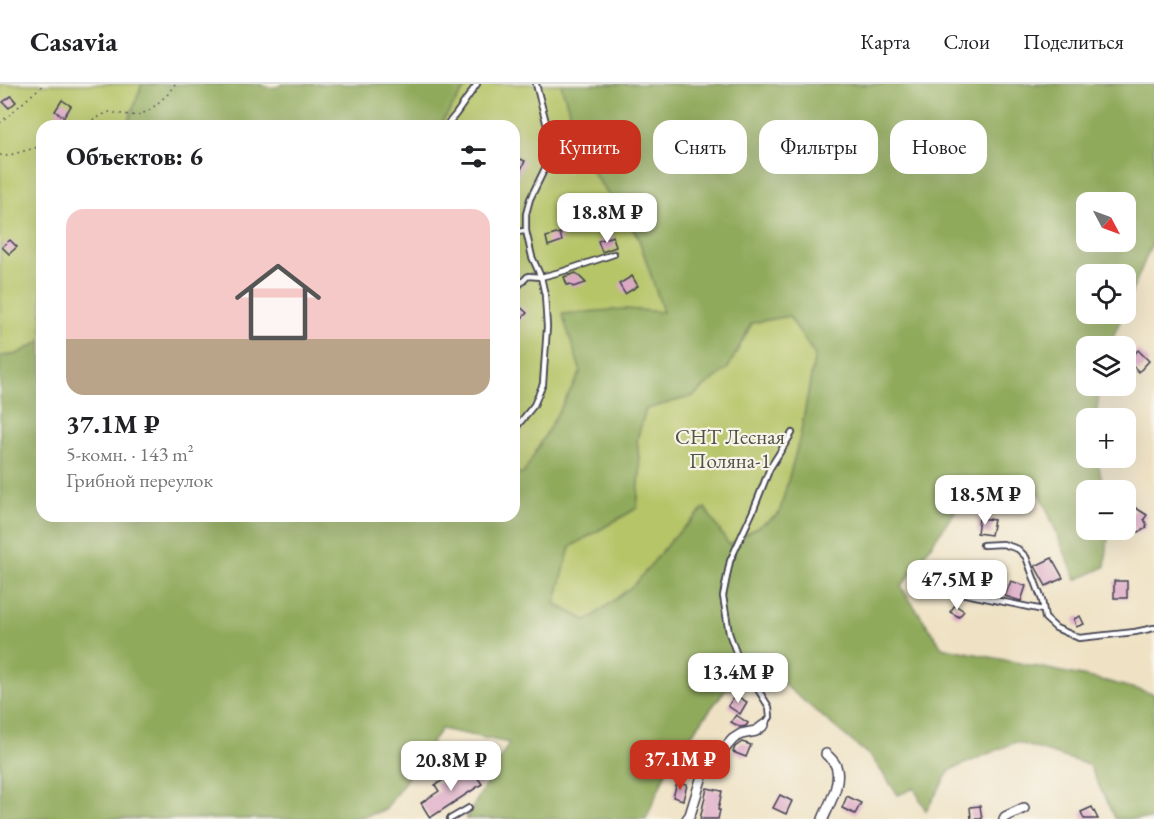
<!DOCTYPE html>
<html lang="ru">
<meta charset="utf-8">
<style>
:root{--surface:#fff;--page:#f2f2f2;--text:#202124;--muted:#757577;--line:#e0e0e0;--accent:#c8321e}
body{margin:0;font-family:"EB Garamond",serif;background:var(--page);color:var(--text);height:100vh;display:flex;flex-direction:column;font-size:22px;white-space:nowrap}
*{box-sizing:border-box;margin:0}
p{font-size:20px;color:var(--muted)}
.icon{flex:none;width:33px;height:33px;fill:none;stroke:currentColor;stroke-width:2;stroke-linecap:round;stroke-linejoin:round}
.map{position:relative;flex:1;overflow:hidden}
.panel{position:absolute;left:36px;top:36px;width:484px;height:402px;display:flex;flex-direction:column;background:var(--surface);border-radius:18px;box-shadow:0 6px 24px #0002}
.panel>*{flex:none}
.top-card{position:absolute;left:538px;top:36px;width:525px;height:54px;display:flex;gap:12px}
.needle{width:39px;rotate:131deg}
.tools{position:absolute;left:1076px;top:108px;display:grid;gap:12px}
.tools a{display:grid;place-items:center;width:60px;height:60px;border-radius:12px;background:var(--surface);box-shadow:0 6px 24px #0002;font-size:30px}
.price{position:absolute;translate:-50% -51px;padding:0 14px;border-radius:12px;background:#fff;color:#222;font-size:20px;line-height:39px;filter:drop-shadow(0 2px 3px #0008)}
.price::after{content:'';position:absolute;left:50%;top:36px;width:18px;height:14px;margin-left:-9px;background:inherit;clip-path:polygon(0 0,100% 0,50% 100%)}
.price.selected{background:var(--accent);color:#fff}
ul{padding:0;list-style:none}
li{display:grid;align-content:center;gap:12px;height:318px;padding:0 30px}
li+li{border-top:2px solid var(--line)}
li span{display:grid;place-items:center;height:186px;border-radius:18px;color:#555}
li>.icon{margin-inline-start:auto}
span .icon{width:108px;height:108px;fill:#fffc;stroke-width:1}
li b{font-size:26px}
h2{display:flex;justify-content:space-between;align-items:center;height:72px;padding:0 30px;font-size:26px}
.chip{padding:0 21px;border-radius:18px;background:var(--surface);box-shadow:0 6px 24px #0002;font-size:21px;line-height:54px}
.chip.selected{background:var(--accent);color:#fff}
header{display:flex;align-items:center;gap:36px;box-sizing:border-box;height:84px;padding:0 30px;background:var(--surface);border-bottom:2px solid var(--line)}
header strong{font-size:28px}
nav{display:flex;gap:33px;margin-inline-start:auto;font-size:21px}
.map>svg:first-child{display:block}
.green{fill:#b6c568;stroke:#6c7452;stroke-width:1.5}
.forest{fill:#90aa5c;stroke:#59664c;stroke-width:1.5;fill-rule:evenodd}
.building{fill:#dda7c6}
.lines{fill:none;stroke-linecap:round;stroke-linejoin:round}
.lane-casing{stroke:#413f50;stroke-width:8}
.street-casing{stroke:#413f50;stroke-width:12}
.path{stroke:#413f50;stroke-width:1.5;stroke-dasharray:1.5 4.5;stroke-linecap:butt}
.lane{stroke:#fff;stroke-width:4.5}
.street{stroke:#fff;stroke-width:9}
.labels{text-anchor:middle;stroke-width:4.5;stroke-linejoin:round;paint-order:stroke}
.park-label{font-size:21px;fill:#4e5348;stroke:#f7f3e8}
</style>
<header>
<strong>Casavia</strong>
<nav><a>Карта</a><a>Слои</a><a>Поделиться</a></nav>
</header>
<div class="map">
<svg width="1154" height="735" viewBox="0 0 1154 735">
<rect width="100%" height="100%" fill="#f7f3e8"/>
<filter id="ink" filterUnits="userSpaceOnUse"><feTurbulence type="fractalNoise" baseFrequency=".0167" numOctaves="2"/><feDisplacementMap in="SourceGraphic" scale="12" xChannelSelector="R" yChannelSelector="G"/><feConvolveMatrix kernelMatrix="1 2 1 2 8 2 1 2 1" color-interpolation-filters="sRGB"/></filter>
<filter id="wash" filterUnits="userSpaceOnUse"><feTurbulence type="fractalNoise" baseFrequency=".008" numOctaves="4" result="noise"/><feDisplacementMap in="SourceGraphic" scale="24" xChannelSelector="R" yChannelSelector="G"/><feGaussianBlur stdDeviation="1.35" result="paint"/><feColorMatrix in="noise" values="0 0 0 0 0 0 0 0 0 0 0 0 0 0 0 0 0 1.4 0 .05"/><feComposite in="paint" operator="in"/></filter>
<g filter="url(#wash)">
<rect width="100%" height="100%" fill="#efe2c4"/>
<g class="green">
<polygon points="0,0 142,0 127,42 42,42 42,257 15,271 0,272"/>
<polygon points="468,0 561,0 584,76 638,153 664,228 624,225 581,288 523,390 514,388 514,42 439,42"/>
<polygon points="789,232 815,271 800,353 779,430 729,462 705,425 673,454 635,501 587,537 555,520 570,463 637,424 640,386 637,355 646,325 693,312 728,284 752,239"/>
</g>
<g class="forest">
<path d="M 142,0 L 259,0 C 266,4 276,5 282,0 L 468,0 L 439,42 L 127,42 Z"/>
<path d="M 561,0 L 1154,0 L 1154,158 L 1153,157 L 1125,224 L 1125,190 L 1086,190 L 1086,230 L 1123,230 L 1109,262 L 1086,262 L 1086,302 L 1100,302 L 1096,334 L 1086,334 L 1086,374 L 1097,374 L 1104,406 L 1086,406 L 1086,446 L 1109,446 L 1105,483 L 1076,496 L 1040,409 L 964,415 L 901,503 L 942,563 L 1106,597 L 1154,610 L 1154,735 L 1115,735 L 1089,681 L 1016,658 L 950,686 L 926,727 L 914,704 L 898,711 L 872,674 L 781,598 L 725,606 L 669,681 L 646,735 L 466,735 L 509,659 L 441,645 L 385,726 L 355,735 L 0,735 L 0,272 L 15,271 L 42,257 L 42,432 L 514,432 L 515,388 L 523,390 L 581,288 L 562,230 L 624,225 L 663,228 L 638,152 L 584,76 ZM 1086,118 L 1125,118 L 1125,158 L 1086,158 ZM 789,232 L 815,271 L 800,353 L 779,430 L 729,461 L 705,424 L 673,454 L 635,500 L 587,537 L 555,520 L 570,463 L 637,424 L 640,386 L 637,355 L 646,325 L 693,312 L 728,284 L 752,239 Z"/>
</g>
<g id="blocks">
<g class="building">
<polygon points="11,12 16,18 9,24 3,18"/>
<polygon points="62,16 71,22 64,33 55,27"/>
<polygon points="514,72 525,77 514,100"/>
<polygon points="560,149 562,157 548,162 546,153"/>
<polygon points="613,152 616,163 602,168 598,157"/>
<polygon points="10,156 17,163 9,170 2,163"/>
<polygon points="576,189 586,199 573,203 570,200 567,201 564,193"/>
<polygon points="632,192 638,202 625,210 619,200"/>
<polygon points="514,217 527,229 514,242"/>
<polygon points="1138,266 1149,277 1139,288 1128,277"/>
<polygon points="1136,424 1147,431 1144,435 1147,441 1146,442 1147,444 1136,449 1128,431 1133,429"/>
<polygon points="979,434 994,436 991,451 977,449"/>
<polygon points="1052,474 1063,494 1046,502 1035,482"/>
<polygon points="1011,497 1026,502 1021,517 1005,512"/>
<rect x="1114" y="497" width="13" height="17"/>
<polygon points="955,521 964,527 959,533 950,528"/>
<polygon points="1080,532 1084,540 1076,543 1074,535"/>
<polygon points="735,611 747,618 740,630 728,622"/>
<polygon points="736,631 748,639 746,642 740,643 731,638"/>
<polygon points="742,658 751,661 746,673 733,668 735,663"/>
<polygon points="471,684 482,700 430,734 421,719 439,707 435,701 453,690 456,694"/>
<polygon points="677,699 687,701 683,716 673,713"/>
<polygon points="707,704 722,707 718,726 720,726 718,735 700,735"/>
<polygon points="780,711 792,717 786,730 773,724"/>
<polygon points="847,712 861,719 855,730 842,724"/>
<polygon points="980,722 982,735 971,735 970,723"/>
<polygon points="1092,723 1098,735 1084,735 1081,728"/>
</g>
</g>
</g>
<g filter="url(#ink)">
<use href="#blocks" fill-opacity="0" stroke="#413f50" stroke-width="1.5"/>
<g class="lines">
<defs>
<g id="lane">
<polyline points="446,42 456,30 477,0"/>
<polyline points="514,148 526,147"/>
<polyline points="514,206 528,192 541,193 532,173 526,147 526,130 530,115 550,74 552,61 536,0"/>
<polyline points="514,346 534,321 543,300 547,243 545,211 541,193 564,187 614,170"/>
<polyline points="983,461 1003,460 1018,465 1026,473 1042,516 1045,534 1056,544 1079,554 1135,548 1154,544"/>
<polyline points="956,508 1043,526"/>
<polyline points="764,641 770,633 769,623 738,574 729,549 723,512 730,477 753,427 770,384 792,349"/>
<polyline points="450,735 469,724"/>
</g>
<g id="street">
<polyline points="687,735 690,731 702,692 720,670 733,655 741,650 756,647 764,641"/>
<path d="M 823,735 C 829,720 842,699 836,682 C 834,677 830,674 826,670"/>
<polyline points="1004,735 1005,733 1024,724"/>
</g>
</defs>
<use href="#lane" class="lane-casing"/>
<use href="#street" class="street-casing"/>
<g class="path">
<polyline points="0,39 44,0"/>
<polyline points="82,42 108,28 137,32 150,26 168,10 175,0"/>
<polyline points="0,71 6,72 42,62"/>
</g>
<use href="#lane" class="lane"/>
<use href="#street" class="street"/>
</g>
</g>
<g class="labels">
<g class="park-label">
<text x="730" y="360">СНТ Лесная<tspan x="730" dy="24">Поляна-1</tspan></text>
</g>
</g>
</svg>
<div class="tools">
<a><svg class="needle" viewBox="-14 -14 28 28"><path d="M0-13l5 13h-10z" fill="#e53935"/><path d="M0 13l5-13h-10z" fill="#757577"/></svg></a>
<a><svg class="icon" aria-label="locate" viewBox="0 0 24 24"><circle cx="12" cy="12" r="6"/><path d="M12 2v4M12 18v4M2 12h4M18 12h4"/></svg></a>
<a><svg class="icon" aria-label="layers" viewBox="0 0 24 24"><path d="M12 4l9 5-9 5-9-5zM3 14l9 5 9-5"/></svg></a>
<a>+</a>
<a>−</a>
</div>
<b class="price" style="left:607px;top:160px">18.8M ₽</b>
<b class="price" style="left:985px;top:442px">18.5M ₽</b>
<b class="price" style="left:957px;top:527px">47.5M ₽</b>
<b class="price" style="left:738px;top:620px">13.4M ₽</b>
<b class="price selected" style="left:680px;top:707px">37.1M ₽</b>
<b class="price" style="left:451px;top:708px">20.8M ₽</b>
<div class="top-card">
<a class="chip selected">Купить</a>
<a class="chip">Снять</a>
<a class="chip">Фильтры</a>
<a class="chip">Новое</a>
</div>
<section class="panel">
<h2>Объектов: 6<svg class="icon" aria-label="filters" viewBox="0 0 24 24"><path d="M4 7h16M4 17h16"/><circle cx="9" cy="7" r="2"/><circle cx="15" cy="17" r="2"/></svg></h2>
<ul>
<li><span style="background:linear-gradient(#f6c9c9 70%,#b9a48a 0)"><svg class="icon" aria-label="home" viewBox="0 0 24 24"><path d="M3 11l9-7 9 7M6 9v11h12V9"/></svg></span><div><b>37.1M ₽</b><p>5-комн. · 143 m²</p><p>Грибной переулок</p></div></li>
</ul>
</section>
</div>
